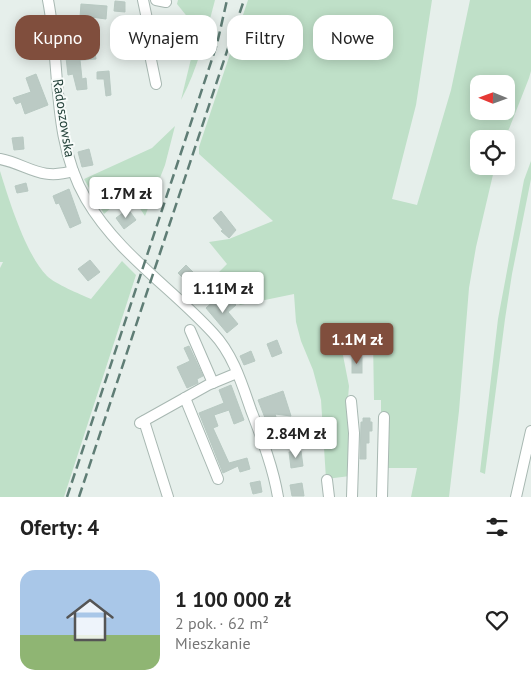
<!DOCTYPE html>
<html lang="pl">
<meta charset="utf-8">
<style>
:root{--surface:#fff;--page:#f6f6f6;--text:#222;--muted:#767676;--accent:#804e3d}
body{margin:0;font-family:"PT Sans",sans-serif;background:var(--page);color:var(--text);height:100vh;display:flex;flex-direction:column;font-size:19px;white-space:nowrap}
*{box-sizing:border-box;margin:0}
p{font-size:16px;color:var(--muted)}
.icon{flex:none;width:28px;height:28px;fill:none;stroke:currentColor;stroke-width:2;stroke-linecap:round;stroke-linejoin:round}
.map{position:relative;height:497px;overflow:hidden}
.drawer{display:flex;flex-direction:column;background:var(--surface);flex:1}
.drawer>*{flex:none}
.guide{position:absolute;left:15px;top:15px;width:501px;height:45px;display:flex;gap:10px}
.needle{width:32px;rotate:271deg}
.controls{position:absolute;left:470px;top:75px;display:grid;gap:10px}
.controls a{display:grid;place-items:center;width:45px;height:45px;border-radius:10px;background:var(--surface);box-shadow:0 2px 12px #0003;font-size:25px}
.price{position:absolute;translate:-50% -42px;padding:0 11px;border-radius:5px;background:#fff;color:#222;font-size:16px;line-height:32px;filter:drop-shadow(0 1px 2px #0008)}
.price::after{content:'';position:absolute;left:50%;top:30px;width:15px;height:11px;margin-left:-8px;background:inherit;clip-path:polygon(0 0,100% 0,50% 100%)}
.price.current{background:var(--accent);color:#fff}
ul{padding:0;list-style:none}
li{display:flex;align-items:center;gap:15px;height:125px;padding:0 20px}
li span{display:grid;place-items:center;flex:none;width:140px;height:100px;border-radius:15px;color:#555}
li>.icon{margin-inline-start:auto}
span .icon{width:60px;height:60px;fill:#fffc;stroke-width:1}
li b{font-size:21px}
h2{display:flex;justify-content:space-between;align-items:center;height:60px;padding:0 20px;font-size:21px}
.chip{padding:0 18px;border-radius:15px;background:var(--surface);box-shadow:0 2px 12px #0003;font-size:18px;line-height:45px}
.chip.current{background:var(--accent);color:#fff}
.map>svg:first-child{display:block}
.green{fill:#bfe0c8;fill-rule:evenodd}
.water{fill:#8ec9d4}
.building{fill:#bbcac4;stroke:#b8c9c2}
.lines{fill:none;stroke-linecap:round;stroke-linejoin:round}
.minor-casing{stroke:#a8b8b2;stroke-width:12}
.minor{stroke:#fff;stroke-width:10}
.rail{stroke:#5f7d75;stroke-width:2.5;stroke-dasharray:10 5;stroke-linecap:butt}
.labels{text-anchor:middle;stroke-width:4;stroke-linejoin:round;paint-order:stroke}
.street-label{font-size:14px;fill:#24423a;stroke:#f7fbf9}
</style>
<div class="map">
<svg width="531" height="497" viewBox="0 0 531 497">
<rect width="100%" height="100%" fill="#e6efeb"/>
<g class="green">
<path d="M 178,0 L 215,0 C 206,34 198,68 181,100 L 198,30 L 177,4 Z"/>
<path d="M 248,0 L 432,0 L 416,105 L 392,199 L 417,205 L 451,90 L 470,0 L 531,0 L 531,71 L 529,78 L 505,139 L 479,139 L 479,166 L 495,166 L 476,247 L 469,288 L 459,411 L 449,497 L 411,497 L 417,468 L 386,468 L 381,415 L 381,400 L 374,400 L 373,340 L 340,340 L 349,386 L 348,398 L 351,433 L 350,476 L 326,479 L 321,400 L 313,370 L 301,341 L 296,322 L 294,294 L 240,305 L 214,277 L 227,264 L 209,242 L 229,239 L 273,221 L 199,154 L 199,147 ZM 479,84 L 506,84 L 506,111 L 479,111 Z"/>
<polygon points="175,126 165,165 145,216 129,192 104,214 84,179 152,148"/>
<polygon points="531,161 531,179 512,274 505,319 485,474 480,472 498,319 524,180"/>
<path d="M 0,171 C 9,200 26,255 47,276 C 55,284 80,294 91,299 L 122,261 L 136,275 L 64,497 L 0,497 L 0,268 L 3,262 L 0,262 Z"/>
</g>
<path class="water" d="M 183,27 L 192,34 C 193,41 189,47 185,52 L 179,49 L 175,32 L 176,30 Z"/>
<g class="building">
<polygon points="115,1 125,2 125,12 114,11"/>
<polygon points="81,4 107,6 106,19 91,17 90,30 79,30"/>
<polygon points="76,39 79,46 90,46 91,52 95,52 96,59 80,60 82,79 86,78 87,89 77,90 73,74 68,75 64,40"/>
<polygon points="40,40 42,48 31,51 28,44"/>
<polygon points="109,71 111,95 106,96 104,79 97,79 97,72"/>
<polygon points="36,74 48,105 25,114 21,102 16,104 13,98 31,92 26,78"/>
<polygon points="23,137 24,149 14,150 12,138"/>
<polygon points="89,149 93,165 82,167 78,152"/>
<polygon points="26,183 28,191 17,193 15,186"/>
<polygon points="69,189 81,223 70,228 59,203 56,204 53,196"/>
<polygon points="128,209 136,220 124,229 116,218"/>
<polygon points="221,211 236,230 229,238 221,231 223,230 213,218"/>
<polygon points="90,260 100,272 88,281 78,269"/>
<polygon points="186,265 204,283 196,291 178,273"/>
<polygon points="216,299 224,305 230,299 236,305 228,312 238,324 227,333 206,308"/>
<polygon points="277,340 282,353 272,357 267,344"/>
<polygon points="189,346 203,376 197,379 198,383 187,388 177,367 190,361 184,348"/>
<polygon points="251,351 255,361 244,365 240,356"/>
<rect x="352" y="357" width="10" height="16"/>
<polygon points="231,385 244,420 234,424 229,410 214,415 218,426 213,428 229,463 247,458 250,469 240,472 238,466 223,473 199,413 224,403 219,390"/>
<polygon points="283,391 291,416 275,414 277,420 267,423 258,400"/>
<polygon points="363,418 370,418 370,422 372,422 372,431 369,431 369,443 366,443 366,459 360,459 361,422 363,422"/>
<polygon points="307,426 309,436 294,438 292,428"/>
<polygon points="301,451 303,466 291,468 289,452"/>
<polygon points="260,481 262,492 253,494 250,483"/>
<polygon points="302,483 304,496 292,496 290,485"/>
</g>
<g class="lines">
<defs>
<g id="minor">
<path d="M 48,0 C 61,66 51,139 86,199 C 118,254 171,287 213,333 C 233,354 242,384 251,410 C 262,439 273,467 278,497"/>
<polyline points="143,0 147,19 149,50 156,84"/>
<polyline points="156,0 166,2"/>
<path d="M 0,159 C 29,165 40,181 73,171"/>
<polyline points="190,330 213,383"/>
<polyline points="185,398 218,479"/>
<polyline points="351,401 354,433 352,497"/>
<polyline points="144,421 168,497"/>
<polyline points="140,423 208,385 237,373"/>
<polyline points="327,480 329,497"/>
<polyline points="382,497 384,417"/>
<polyline points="516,497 531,431"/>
</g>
</defs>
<use href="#minor" class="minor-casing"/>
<use href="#minor" class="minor"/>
<g class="rail">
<polyline points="67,497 217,44 227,0"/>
<polyline points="79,497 244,0"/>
</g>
</g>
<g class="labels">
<g class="street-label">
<text transform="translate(64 118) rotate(81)" y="5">Radoszowska</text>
</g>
</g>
</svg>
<div class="controls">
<a><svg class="needle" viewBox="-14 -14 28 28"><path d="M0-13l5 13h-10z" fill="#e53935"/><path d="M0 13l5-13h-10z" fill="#767676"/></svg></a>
<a><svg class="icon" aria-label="locate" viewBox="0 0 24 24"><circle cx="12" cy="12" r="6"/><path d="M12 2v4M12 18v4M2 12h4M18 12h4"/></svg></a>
</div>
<b class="price" style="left:126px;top:219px">1.7M zł</b>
<b class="price" style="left:223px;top:314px">1.11M zł</b>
<b class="price current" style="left:357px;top:365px">1.1M zł</b>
<b class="price" style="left:296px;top:459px">2.84M zł</b>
<div class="guide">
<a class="chip current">Kupno</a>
<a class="chip">Wynajem</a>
<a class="chip">Filtry</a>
<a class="chip">Nowe</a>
</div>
</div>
<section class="drawer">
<h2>Oferty: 4<svg class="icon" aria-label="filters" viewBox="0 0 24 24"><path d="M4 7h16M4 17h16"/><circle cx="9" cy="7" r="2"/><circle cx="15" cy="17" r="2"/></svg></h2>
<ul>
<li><span style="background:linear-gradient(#a9c7e8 65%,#8fb573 0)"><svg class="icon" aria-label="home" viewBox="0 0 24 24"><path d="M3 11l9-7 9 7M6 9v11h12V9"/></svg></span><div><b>1 100 000 zł</b><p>2 pok. · 62 m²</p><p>Mieszkanie</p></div><svg class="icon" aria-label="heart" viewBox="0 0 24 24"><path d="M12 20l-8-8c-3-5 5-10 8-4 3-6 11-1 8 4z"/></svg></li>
</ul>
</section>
